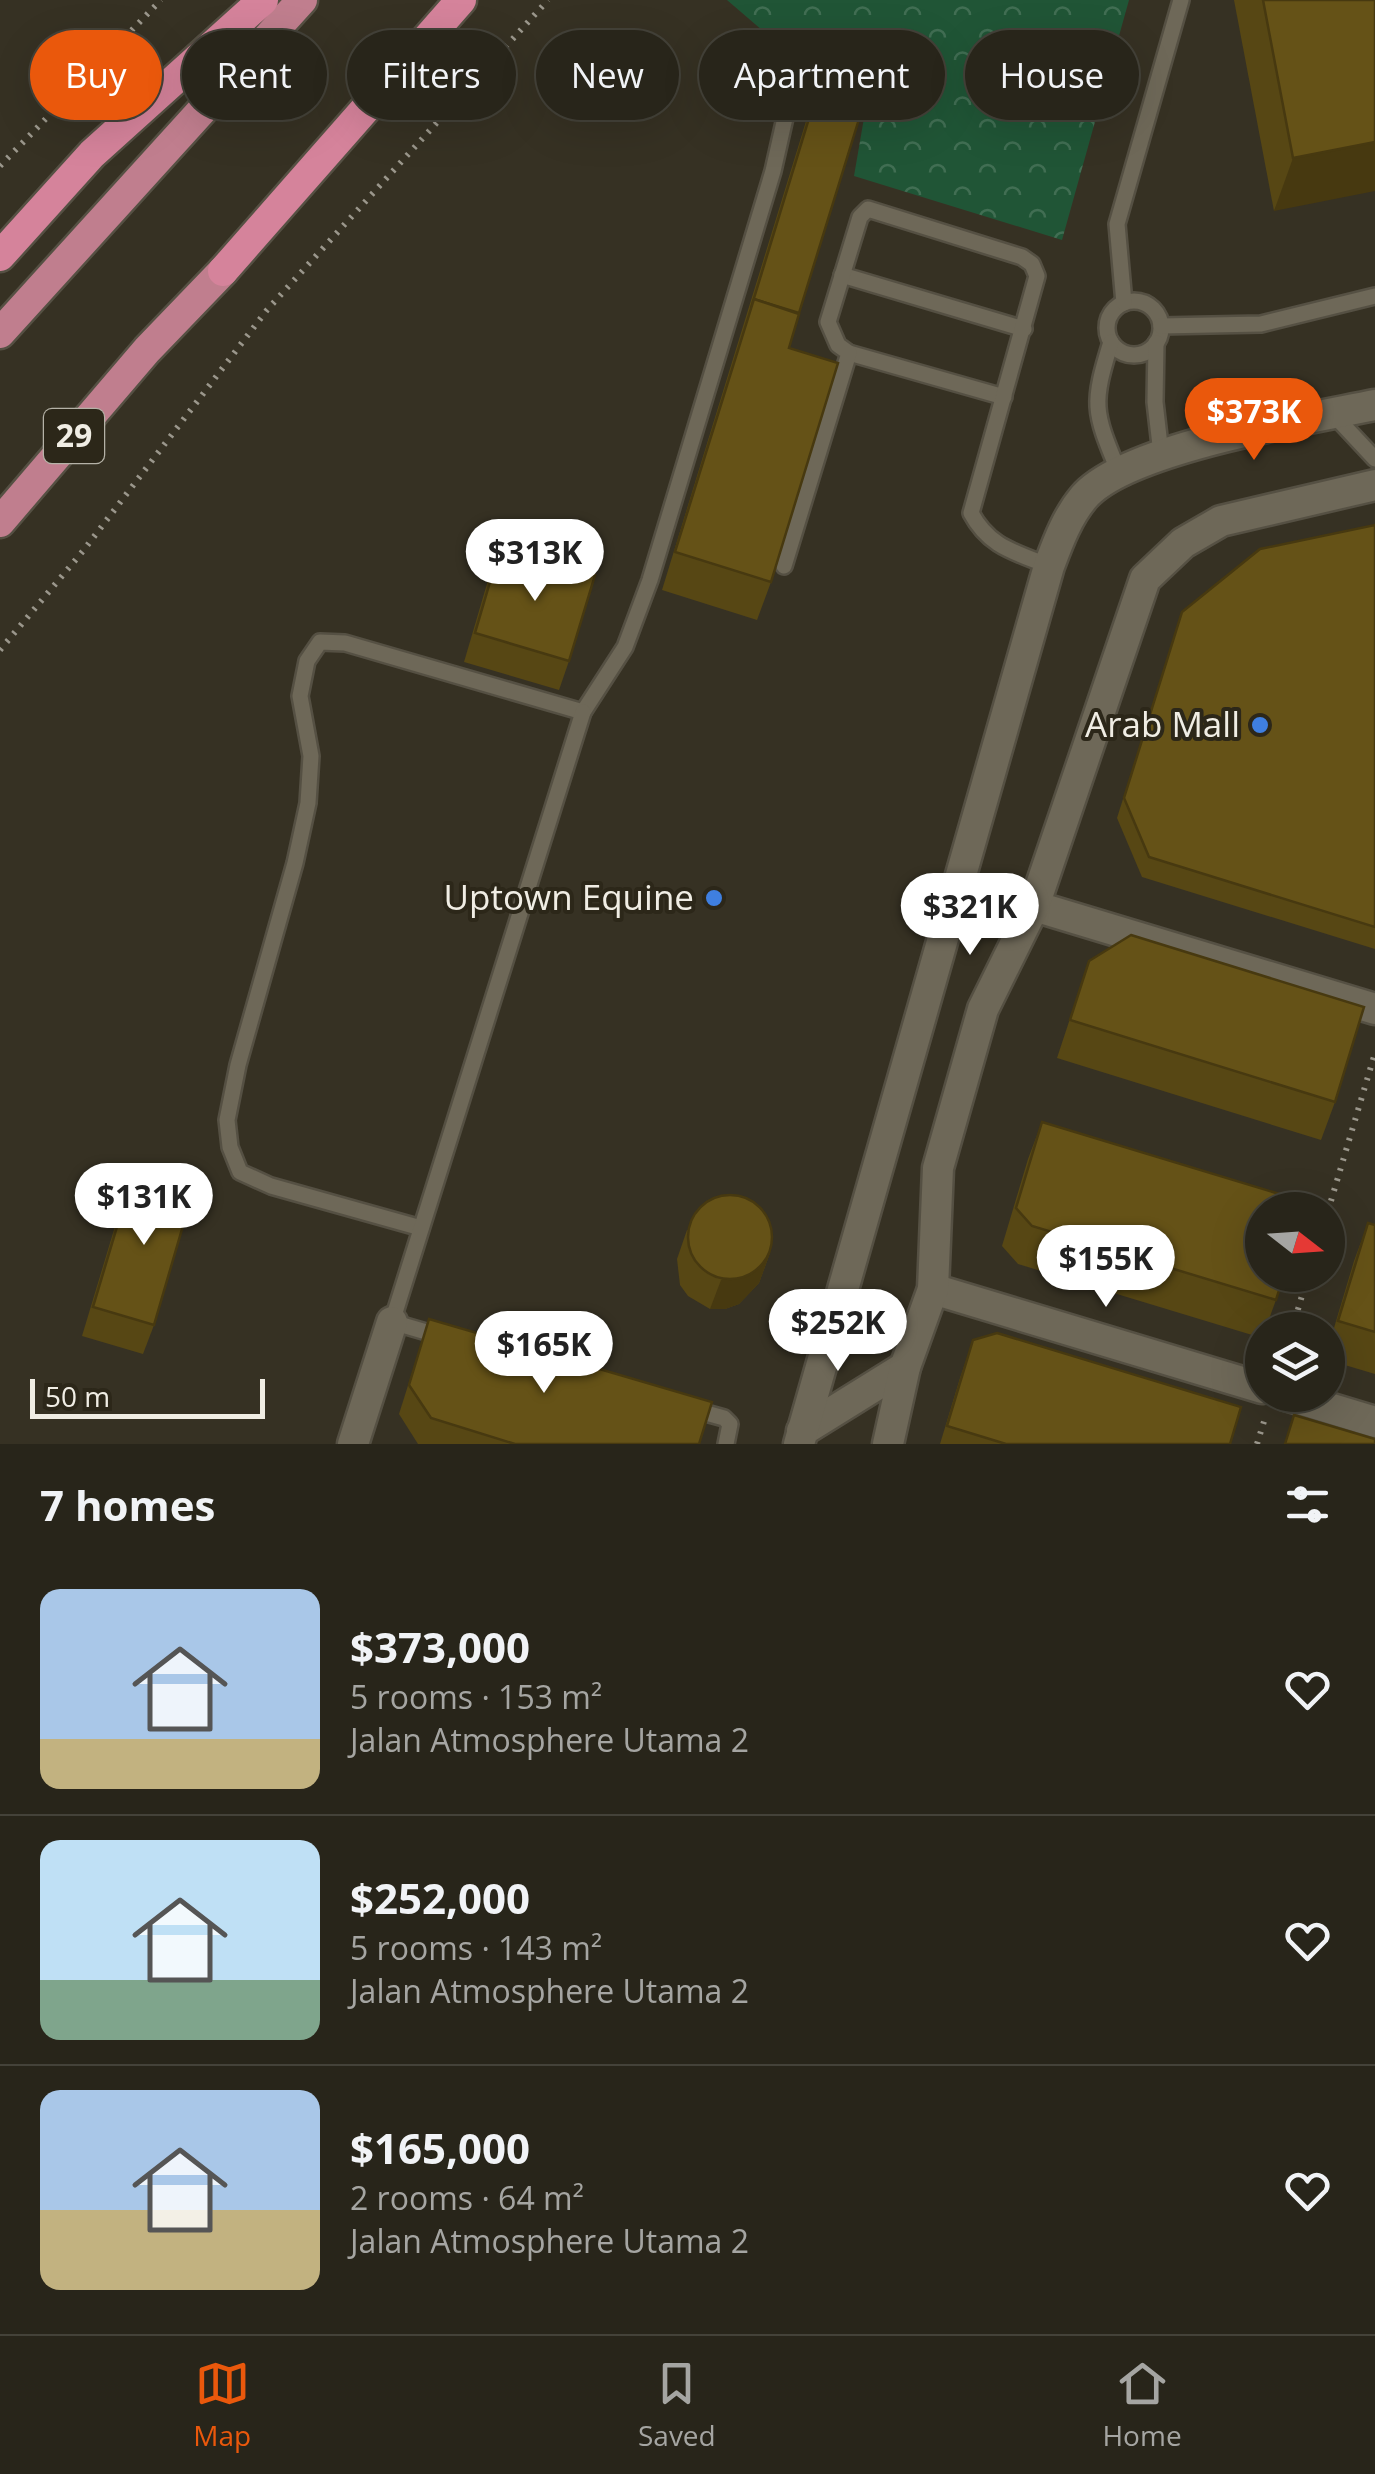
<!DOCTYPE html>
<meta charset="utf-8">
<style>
:root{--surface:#28251a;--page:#302d23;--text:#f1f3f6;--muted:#a5a5a2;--line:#444239;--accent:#ea580c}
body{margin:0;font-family:"Open Sans",sans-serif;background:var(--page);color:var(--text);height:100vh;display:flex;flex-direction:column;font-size:38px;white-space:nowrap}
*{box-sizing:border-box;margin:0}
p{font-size:32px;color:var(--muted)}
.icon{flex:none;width:55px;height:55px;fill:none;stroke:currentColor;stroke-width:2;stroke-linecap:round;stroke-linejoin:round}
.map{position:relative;height:1444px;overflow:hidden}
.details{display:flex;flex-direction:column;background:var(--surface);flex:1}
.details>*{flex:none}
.guide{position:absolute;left:30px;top:30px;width:1315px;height:90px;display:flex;gap:20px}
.needle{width:65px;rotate:107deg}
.buttons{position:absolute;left:1245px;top:1192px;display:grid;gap:20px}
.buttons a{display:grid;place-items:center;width:100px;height:100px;border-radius:50%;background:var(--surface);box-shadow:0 10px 40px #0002,0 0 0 2px var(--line);font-size:50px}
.scale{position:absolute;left:30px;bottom:25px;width:235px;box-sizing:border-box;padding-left:10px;border:5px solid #f0ede4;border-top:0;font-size:28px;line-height:35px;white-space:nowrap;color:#f0ede4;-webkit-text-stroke:8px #2c2719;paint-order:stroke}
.price{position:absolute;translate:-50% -85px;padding:0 22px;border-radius:35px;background:#fff;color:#222;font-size:32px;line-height:65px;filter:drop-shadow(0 2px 5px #0008)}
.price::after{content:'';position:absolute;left:50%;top:60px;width:30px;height:22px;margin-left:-15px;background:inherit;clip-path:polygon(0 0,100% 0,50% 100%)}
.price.on{background:var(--accent);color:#fff}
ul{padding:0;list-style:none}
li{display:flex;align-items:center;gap:30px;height:250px;padding:0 40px}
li+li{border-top:2px solid var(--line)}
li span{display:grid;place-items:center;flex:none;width:280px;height:200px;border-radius:20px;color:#555}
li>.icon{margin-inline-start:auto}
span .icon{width:120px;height:120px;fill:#fffc;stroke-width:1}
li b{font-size:42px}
h2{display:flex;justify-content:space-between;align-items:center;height:120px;padding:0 40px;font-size:42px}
.chip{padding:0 35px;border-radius:45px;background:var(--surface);box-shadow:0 10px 40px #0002,0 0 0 2px var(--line);font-size:35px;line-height:90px}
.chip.on{background:var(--accent);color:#fff}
.dock{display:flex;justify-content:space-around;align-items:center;height:140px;border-top:2px solid var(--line);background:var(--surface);font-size:28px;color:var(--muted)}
.dock a{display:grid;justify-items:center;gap:5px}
.dock .on{color:var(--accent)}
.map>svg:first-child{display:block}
.forest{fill:url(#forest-crowns)}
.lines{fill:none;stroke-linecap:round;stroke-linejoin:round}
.service-casing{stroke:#555043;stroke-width:20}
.minor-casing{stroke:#555043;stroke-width:35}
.tertiary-casing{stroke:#555043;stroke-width:35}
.trunk-casing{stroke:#555043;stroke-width:35}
.motorway-casing{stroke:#555043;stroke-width:35}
.path{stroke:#9b978c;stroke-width:6;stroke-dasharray:2.5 8;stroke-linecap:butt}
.service{stroke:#6e6858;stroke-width:15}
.minor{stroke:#6e6858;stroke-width:30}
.tertiary{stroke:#6e6858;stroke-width:30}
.trunk{stroke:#c07e8e;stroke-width:30}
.motorway{stroke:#d5839b;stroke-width:30}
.wall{fill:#574714}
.shaded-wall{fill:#473910}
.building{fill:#655217;stroke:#473910;stroke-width:2.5}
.shop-dot{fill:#3f7fe0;stroke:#2c2719;stroke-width:4}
.labels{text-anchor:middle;stroke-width:8;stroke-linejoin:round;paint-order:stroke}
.shield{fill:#2c2719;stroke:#b5b2a7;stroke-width:2.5}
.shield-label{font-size:32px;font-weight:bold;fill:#f0ede4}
.poi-label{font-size:35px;fill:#f0ede4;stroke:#2c2719;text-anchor:end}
</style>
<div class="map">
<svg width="1375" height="1444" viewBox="0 0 1375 1444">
<defs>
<pattern id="forest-crowns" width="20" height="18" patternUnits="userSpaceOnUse" patternTransform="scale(2.5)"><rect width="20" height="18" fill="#205536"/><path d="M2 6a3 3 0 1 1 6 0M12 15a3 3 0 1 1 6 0" fill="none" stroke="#416e53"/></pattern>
</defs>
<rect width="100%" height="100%" fill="#363123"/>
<polygon class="forest" points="727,0 1129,0 1062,240 854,176 864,118"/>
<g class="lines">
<defs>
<g id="service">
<polyline points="842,275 1024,329"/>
<circle cx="1134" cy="328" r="27"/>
<polyline points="1124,303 1117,224 1181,0"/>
<polyline points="1161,326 1261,324 1375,296"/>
<path d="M 1111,342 C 1092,404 1093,410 1118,470"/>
<polyline points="1156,343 1155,402 1161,454"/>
<polyline points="849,353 1004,397"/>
<polyline points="1333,414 1375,459"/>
<path d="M 784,566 L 849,353 L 838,345 L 828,322 L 860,217 L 868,209 L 1022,257 L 1032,264 L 1037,276 L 971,513 C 989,547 1015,552 1049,566"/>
<polyline points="961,885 1034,906"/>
<polyline points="421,1228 271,1186 240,1172 230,1147 227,1120 238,1065 295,863 308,803 311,756 300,696 307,661 320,642 345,643 583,712 625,647 650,580 773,171 787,109 766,78"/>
<polyline points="440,1336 392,1322 583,712"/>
<polyline points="688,1408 724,1418 730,1424 726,1444"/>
</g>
<g id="minor">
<polyline points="1034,906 1375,1009"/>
<polyline points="933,1289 1262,1388"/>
<polyline points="1286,1395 1375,1422"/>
<polyline points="802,1431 905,1367"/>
<polyline points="353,1444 392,1322"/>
<polyline points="888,1444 905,1367 933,1289 938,1168 983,1009 1034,906 1145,579 1183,543 1221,521 1375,485"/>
</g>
<path id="tertiary" d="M 799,1444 L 1049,566 C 1058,542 1067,517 1084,497 C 1126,448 1307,419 1375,405"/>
<g id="trunk">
<polyline points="0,333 302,0"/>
<polyline points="0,522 147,350 223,271"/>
</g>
<g id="motorway">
<polyline points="0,256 92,154 263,0"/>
<polyline points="223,271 461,0"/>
</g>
</defs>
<use href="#service" class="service-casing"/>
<use href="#minor" class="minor-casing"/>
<use href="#tertiary" class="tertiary-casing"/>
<use href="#trunk" class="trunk-casing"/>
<use href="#motorway" class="motorway-casing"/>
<g class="path">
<polyline points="0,166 161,0"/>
<polyline points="0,650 83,551 267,310 548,0"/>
<polyline points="1328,1211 1375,1053"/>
<polyline points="1292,1330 1308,1275"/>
<polyline points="1257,1444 1266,1415"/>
</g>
<use href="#service" class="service"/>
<use href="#minor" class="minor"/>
<use href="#tertiary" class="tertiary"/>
<use href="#trunk" class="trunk"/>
<use href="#motorway" class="motorway"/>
</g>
<g class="wall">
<polygon points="1234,0 1375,0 1274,211"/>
<polygon points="818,89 789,348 771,582 757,620 662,590 807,118"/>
<polygon points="1375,525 1375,949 1142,877 1117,818 1182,612"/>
<polygon points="500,548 569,661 559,690 464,662 489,577"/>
<polygon points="1089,961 1335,1102 1321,1140 1057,1058"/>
<polygon points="1042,1122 1276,1300 1265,1330 1262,1330 1262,1338 1018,1264 1002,1246 1028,1159"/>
<polygon points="134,1170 154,1325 143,1354 82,1336 123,1200"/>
<polygon points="1368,1223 1375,1225 1375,1374 1328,1360 1328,1348 1354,1261"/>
<polygon points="687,1230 770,1253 759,1283 739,1304 725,1309 710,1309 688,1296 680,1285 677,1259"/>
<polygon points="429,1319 699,1444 418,1444 399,1414"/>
<polygon points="973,1340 1230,1444 940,1444 960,1378"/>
</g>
<g class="shaded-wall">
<polygon points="1375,142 1375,191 1274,211 1293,158"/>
<polygon points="770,1253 759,1283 739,1304 725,1309 710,1309 721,1280"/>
</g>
<g class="building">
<polygon points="1263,0 1375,0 1375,142 1293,158"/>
<polygon points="818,89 864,103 799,313 754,299 751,308"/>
<polygon points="754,299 799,314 789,348 838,363 771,582 675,552"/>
<polygon points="1375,525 1375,927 1149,857 1124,798 1182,612 1260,549"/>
<polygon points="500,548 595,575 569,661 475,633"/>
<polygon points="1131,935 1364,1007 1335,1102 1070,1020 1089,961"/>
<polygon points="1042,1122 1306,1202 1304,1210 1262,1210 1262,1275 1284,1275 1276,1300 1032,1226 1016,1208"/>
<polygon points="134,1170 194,1188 154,1325 93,1307"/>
<circle cx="730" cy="1237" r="42"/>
<polygon points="1368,1223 1375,1225 1375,1332 1338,1321"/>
<polygon points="429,1319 712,1402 699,1444 515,1444 431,1418 409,1385"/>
<polygon points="997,1333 1241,1407 1230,1444 1006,1444 947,1426 973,1340"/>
<polygon points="1294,1415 1375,1439 1375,1444 1285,1444"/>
</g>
<g class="shop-dot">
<circle cx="1260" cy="725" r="10"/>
<circle cx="714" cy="898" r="10"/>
</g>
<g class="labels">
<rect class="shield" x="44" y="409" width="60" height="54" rx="8"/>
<g class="shield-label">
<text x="74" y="447">29</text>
</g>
<g class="poi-label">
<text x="1240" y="737">Arab Mall</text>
<text x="694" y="910">Uptown Equine</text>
</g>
</g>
</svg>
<div class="buttons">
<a><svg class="needle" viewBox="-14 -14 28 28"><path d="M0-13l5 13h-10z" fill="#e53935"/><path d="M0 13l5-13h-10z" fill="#a5a5a2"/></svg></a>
<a><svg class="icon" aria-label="layers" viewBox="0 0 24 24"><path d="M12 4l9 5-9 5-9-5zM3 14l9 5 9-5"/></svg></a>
</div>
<div class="scale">50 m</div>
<b class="price on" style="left:1254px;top:463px">$373K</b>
<b class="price" style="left:535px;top:604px">$313K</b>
<b class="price" style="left:970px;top:958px">$321K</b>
<b class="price" style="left:144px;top:1248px">$131K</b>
<b class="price" style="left:1106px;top:1310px">$155K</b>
<b class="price" style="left:838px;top:1374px">$252K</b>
<b class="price" style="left:544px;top:1396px">$165K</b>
<div class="guide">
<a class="chip on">Buy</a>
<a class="chip">Rent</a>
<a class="chip">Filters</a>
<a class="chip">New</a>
<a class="chip">Apartment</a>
<a class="chip">House</a>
</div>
</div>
<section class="details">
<h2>7 homes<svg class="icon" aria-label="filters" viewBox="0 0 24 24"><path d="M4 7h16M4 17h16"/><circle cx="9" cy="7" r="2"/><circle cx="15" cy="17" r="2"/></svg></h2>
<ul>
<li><span style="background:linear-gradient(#a9c7e8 75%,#c2b280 0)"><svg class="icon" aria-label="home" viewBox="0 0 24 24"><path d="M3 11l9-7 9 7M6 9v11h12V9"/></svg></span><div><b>$373,000</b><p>5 rooms · 153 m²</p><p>Jalan Atmosphere Utama 2</p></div><svg class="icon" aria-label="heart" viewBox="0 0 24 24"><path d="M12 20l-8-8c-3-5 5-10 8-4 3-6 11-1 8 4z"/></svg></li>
<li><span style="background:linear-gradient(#bfe0f5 70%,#7fa58c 0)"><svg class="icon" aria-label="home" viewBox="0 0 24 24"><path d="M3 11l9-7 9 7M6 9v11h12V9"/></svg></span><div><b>$252,000</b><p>5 rooms · 143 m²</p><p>Jalan Atmosphere Utama 2</p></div><svg class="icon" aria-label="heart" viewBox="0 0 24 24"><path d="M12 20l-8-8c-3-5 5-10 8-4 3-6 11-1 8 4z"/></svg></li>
<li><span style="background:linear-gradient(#a9c7e8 60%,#c2b280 0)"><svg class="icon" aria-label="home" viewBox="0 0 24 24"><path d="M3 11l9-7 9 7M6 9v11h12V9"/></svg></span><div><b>$165,000</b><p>2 rooms · 64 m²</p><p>Jalan Atmosphere Utama 2</p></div><svg class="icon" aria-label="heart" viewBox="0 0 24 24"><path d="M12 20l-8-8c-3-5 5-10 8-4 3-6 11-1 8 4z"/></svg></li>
</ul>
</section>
<nav class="dock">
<a class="on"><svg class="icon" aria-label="map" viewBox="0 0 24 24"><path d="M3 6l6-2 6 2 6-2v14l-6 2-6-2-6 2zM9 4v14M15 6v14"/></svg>Map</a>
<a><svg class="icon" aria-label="saved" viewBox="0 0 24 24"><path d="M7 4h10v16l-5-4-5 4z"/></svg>Saved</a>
<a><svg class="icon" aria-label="home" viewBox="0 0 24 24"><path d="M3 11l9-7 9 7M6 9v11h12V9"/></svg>Home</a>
</nav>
